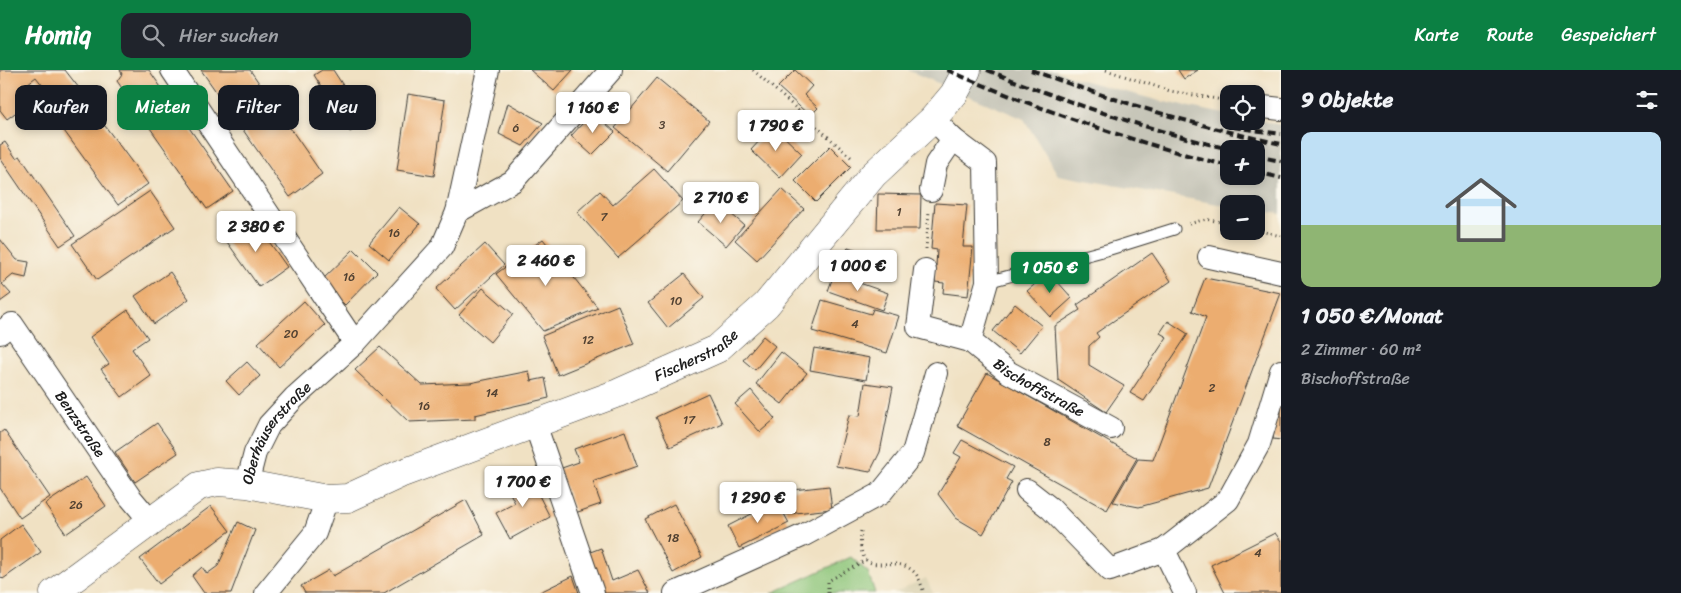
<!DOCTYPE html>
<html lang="de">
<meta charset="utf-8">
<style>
:root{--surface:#171b24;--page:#20242c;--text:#f1f3f6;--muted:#9ea1a6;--accent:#0b8043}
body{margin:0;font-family:Sriracha,sans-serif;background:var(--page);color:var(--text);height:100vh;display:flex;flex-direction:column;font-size:19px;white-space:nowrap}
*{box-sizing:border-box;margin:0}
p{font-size:16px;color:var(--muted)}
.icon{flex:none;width:28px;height:28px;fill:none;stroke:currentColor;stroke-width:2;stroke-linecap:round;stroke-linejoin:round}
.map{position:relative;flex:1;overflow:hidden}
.sheet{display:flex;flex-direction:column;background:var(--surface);width:400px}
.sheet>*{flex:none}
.banner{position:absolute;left:15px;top:15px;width:475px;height:45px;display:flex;gap:10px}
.tools{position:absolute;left:1220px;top:15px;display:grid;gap:10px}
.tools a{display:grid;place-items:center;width:45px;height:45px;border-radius:10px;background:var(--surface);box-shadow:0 2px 8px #0003;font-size:25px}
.price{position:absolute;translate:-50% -42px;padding:0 11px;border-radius:5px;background:#fff;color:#222;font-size:16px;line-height:32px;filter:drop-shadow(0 1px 2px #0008)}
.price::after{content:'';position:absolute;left:50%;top:30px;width:15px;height:11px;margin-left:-8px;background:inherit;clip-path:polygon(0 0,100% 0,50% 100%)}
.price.active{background:var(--accent);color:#fff}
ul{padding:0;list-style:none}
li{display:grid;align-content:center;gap:10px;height:265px;padding:0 20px}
li span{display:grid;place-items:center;height:155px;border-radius:10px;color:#555}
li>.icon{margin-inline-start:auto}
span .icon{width:90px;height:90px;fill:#fffc;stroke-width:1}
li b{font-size:21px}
h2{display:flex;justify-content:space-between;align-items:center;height:60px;padding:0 20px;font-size:21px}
.chip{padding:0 18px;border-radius:10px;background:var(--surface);box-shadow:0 2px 8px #0003;font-size:18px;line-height:45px}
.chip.active{background:var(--accent);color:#fff}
header{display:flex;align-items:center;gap:30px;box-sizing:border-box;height:70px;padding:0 25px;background:var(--accent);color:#fff}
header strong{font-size:24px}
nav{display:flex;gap:28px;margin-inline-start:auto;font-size:18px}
.search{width:350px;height:45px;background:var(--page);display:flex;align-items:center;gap:12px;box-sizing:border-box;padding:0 18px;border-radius:10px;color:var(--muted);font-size:19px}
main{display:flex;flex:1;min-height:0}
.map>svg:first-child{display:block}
.built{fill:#dcd3b4}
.industrial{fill:#c6c5b8;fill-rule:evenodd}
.green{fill:#8dc579;stroke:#54704a}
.building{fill:#ecad70}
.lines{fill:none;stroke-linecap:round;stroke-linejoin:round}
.lane-casing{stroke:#3c3a35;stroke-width:13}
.street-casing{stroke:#3c3a35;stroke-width:24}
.secondary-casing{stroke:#3c3a35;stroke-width:29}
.path{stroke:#3c3a35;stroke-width:3;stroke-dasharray:1 4;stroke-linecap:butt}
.lane{stroke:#fff;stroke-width:11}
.street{stroke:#fff;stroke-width:22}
.secondary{stroke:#fff;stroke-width:28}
.rail{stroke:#1c1c1c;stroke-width:4;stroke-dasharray:8 4;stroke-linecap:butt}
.labels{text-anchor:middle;stroke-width:4;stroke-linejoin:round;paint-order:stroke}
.number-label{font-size:12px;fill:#504031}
.street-label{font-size:15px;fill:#1c1c1c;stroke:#fbf7ec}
</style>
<header>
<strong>Homiq</strong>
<div class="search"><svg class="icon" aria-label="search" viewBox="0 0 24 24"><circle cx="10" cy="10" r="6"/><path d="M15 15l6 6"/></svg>Hier suchen</div>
<nav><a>Karte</a><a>Route</a><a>Gespeichert</a></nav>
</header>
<main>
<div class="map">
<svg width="1281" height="523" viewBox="0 0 1281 523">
<rect width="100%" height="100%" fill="#fbf7ec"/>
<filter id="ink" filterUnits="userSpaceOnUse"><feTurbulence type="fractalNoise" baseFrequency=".02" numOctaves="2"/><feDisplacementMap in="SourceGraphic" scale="10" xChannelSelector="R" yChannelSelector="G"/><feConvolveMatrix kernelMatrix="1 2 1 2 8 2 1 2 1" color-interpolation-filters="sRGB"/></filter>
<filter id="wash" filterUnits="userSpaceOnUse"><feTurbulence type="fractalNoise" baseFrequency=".0096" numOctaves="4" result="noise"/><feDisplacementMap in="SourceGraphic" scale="20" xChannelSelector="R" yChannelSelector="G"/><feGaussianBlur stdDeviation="1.12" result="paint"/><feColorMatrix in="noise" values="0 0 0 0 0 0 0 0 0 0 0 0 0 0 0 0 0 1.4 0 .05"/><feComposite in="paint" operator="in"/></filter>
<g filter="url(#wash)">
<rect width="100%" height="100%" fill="#f0e1c3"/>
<polygon class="built" points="926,508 933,523 894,523"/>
<path class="industrial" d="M 907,0 L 1055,0 L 1081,10 L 1160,31 L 1229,45 L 1229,51 L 1256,50 L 1281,55 L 1281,144 L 1256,140 L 1256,134 L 1229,134 L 1229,136 L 1058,105 L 1024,49 ZM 1229,79 L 1256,79 L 1256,106 L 1229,106 Z"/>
<polygon class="green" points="851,487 868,502 875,523 772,523"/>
<g id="blocks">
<g class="building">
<polygon points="0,0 65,0 86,27 65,44 36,7 27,14 37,27 7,49 0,40"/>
<polygon points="120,0 149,0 233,121 207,139 117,11 122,4"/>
<polygon points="201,0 250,0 322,104 290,127"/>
<polygon points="322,0 333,0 366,51 350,62 314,5"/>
<polygon points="530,0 573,0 554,21"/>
<polygon points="795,0 812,16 804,25 818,38 810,46 778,17"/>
<polygon points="1178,0 1198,0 1184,9"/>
<polygon points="657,8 709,51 667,101 615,58"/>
<polygon points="408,24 445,30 434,106 397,100"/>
<polygon points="508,33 543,53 523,76 499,64"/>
<polygon points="91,37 148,114 118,135 62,58"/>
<polygon points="593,42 615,62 592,85 571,66"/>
<polygon points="773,56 802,84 780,108 751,80"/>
<polygon points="5,72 16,88 20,86 75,166 60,176 0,88 0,75"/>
<polygon points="830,76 851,97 816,132 795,111"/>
<polygon points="654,99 683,131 618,188 577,142 600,121 613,135"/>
<polygon points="782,119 804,139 757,190 735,170"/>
<polygon points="150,121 175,157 97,210 72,174"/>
<polygon points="878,124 921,125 920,159 877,159"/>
<polygon points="716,131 744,155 726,176 698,152"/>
<polygon points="935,133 967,135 963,177 973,177 968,226 943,223 944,213 935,212 937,180 931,179"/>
<polygon points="399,137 420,154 389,190 369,173"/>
<polygon points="253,149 287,197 259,217 225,169"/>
<polygon points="0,169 17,190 29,192 26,208 13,205 2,214 11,224 0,232"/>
<polygon points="543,169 598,238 543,261 496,204"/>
<polygon points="485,174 504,195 455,240 436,219"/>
<polygon points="848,177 880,187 873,210 841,201"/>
<polygon points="354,179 377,202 345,235 321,211"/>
<polygon points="1152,183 1171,211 1096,263 1099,267 1089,276 1089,295 1124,316 1106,342 1058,310 1055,256 1080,240 1077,235"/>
<polygon points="170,202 189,229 154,254 135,226"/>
<polygon points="1049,202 1072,228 1051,247 1027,221"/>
<polygon points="684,204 704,228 668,258 648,233"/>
<polygon points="834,204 888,223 882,240 828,221"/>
<polygon points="1205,208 1281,223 1208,418 1139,437 1113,432 1138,389 1153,390 1206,247 1192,241"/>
<polygon points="483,218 513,244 490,272 459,245"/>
<polygon points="822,230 871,244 873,239 899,246 887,283 812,261"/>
<polygon points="304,231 325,255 279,297 258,273"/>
<polygon points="1015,234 1042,256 1020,283 993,261"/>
<polygon points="618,235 634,274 558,305 542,266"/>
<polygon points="128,240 148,268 132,279 151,306 122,327 101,299 109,294 90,267"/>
<polygon points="1168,251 1188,264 1144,331 1130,323 1167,267 1160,263"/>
<polygon points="763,266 775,276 755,300 743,290"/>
<polygon points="380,277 422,315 470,313 529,301 531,311 545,308 549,328 475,345 475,349 409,352 355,300"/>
<polygon points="814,278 870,288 866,310 810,300"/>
<polygon points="781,282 807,303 782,334 756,314"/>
<polygon points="247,292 260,306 239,325 226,311"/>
<polygon points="987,303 1137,388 1107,440 957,356"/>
<polygon points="865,313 893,317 880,382 870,402 836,396 849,345 860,346"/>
<polygon points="751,320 775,349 760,362 735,334"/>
<polygon points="708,323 722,353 670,377 656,347"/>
<polygon points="1280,323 1281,323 1281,370 1273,369"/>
<polygon points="157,353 178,383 135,412 115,382"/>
<polygon points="4,360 50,427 20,448 0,418 0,363"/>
<polygon points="625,361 637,396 593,412 601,434 575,443 559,399 579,392 574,379"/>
<polygon points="962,370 1013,397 1006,409 1012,412 983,464 956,448 938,424 961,387 954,383"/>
<polygon points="528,404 550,447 510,469 496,443 515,433 506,415"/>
<polygon points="86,407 106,436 66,464 45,434"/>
<polygon points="829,416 832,439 786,444 784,421"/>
<polygon points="466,430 484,465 384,523 305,523 301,516 329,500 333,506"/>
<polygon points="777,431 789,453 739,478 728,456"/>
<polygon points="674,434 702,487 673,503 645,449"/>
<polygon points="211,436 230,461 159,514 140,489"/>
<polygon points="238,452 255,460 231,523 204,523 192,506 202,497 207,504 218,496"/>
<polygon points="21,454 41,482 3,509 0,506 0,470"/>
<polygon points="1275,463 1281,471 1281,523 1225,523 1211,495"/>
<polygon points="601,478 612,511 638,500 650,523 600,523 585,484"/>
<polygon points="573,506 579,523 540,523 540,522"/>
</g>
</g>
</g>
<g filter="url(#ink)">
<use href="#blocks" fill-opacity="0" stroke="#3c3a35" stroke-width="1"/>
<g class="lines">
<defs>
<polyline id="lane" points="987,212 1110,179 1174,159"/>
<g id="street">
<polyline points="172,0 355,273"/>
<polyline points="1263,37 1281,39"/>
<polyline points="933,49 953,69 985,93 987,212 970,271"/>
<polyline points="931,120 936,94 953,69"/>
<polyline points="457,142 513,111 611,0"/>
<polyline points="1209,187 1281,203"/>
<path id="s1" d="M 925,200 L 918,257 L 970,271 L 1008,302 L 1111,358"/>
<path id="s2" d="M 0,263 L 12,254 L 130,427 L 151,452"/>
<polyline points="535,354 593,523"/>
<path id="s3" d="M 247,414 L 255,383 L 269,355 L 294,328 L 355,273 L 442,177 L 457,142 L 488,0"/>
<polyline points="1027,420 1050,438 1110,500 1164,480"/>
<polyline points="266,523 315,463 327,429"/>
<polyline points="675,523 804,465 880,424 913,383 936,303"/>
<polyline points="1185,523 1164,480 1228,430 1259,374 1281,301"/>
</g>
<g id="secondary">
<path id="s4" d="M 54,523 L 199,416 L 217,412 L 247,414 L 327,429 L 348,428 L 400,404 L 618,323 L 717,279 L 766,235 L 873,105 L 933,49 L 954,24 L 967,0"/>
</g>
</defs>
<use href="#lane" class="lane-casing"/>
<use href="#street" class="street-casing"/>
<use href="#secondary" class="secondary-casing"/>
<g class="path">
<polyline points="753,0 853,89"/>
<polyline points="1106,0 1170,21 1229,31"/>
<polyline points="1189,154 1206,149 1229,154"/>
<polyline points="1256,160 1281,166"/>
<polyline points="926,179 929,141"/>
<path d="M 861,461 C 856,516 892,480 914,502 C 919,506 922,517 924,523"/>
<polyline points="828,523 828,511 866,490"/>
</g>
<use href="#lane" class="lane"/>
<use href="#street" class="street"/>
<use href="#secondary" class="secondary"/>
<g class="rail">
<path d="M 947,0 C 1038,39 1132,72 1229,96"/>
<path d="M 987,0 C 1066,32 1146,59 1229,79"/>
<path d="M 1031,0 C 1113,30 1196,56 1281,74"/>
<polyline points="1233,57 1281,64"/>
<polyline points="1256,86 1281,91"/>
<polyline points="1256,102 1281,108"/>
</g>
</g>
</g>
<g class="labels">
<g class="number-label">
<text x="662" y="59">3</text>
<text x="516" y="62">6</text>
<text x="899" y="146">1</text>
<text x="604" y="151">7</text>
<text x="394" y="167">16</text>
<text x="349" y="211">16</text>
<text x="676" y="235">10</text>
<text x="855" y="258">4</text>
<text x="291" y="268">20</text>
<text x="588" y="274">12</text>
<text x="1212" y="322">2</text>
<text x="492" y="327">14</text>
<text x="424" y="340">16</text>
<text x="689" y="354">17</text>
<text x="1047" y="376">8</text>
<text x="76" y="439">26</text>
<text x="673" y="472">18</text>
<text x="1258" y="487">4</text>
</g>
<g class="street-label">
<text dy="5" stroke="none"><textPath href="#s4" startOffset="708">Fischerstraße</textPath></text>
<text dy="5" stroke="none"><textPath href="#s1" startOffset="195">Bischoffstraße</textPath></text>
<text dy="5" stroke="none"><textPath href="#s2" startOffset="136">Benzstraße</textPath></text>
<text dy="5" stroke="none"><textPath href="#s3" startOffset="60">Oberhäuserstraße</textPath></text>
</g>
</g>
</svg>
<div class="tools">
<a><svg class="icon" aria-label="locate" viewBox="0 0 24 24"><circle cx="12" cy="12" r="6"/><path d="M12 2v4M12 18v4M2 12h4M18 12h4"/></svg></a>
<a>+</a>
<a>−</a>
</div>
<b class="price" style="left:593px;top:64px">1 160 €</b>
<b class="price" style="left:776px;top:82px">1 790 €</b>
<b class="price" style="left:721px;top:154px">2 710 €</b>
<b class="price" style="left:256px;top:183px">2 380 €</b>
<b class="price" style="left:546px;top:217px">2 460 €</b>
<b class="price" style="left:858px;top:222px">1 000 €</b>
<b class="price active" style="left:1050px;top:224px">1 050 €</b>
<b class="price" style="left:523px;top:438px">1 700 €</b>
<b class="price" style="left:758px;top:454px">1 290 €</b>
<div class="banner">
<a class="chip">Kaufen</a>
<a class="chip active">Mieten</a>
<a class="chip">Filter</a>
<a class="chip">Neu</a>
</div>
</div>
<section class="sheet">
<h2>9 Objekte<svg class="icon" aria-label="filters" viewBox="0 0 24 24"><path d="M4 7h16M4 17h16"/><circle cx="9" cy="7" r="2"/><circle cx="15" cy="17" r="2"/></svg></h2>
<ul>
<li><span style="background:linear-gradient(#bfe0f5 60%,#8fb573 0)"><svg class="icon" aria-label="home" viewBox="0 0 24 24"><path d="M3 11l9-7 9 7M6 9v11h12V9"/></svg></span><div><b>1 050 €/Monat</b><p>2 Zimmer · 60 m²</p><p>Bischoffstraße</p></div></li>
</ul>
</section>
</main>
